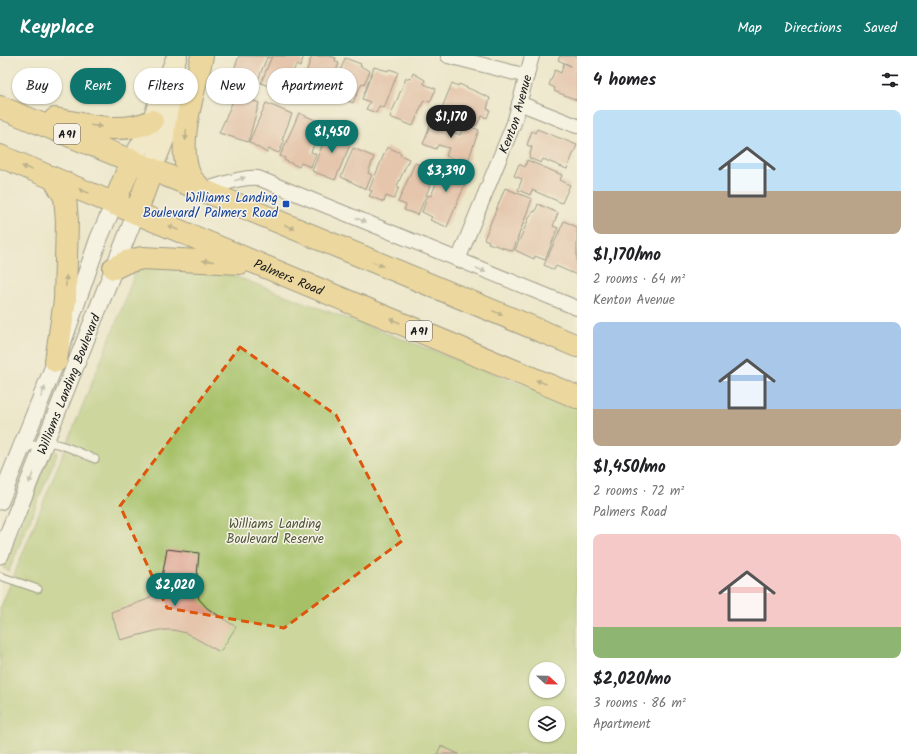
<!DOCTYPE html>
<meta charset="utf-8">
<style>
:root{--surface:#fff;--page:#f2f2f2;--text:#202124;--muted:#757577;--accent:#0f766e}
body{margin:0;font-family:Kalam,sans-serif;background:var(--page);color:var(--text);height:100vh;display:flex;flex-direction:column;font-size:15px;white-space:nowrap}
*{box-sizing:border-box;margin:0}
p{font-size:13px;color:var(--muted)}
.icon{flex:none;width:22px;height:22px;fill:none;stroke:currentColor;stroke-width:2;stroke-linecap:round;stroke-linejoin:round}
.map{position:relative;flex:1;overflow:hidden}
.sheet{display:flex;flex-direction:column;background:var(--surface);width:340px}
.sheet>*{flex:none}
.guide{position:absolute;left:12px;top:12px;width:380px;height:36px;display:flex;gap:8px}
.needle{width:26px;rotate:112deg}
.controls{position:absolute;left:529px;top:606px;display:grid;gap:8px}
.controls a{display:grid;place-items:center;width:36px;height:36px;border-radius:50%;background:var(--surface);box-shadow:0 1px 3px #0004;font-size:20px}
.price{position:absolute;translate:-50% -34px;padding:0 9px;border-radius:14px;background:var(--accent);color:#fff;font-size:13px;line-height:26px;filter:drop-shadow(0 1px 2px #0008)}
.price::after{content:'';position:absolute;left:50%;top:24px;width:12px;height:9px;margin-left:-6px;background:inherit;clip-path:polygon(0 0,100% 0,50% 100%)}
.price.selected{background:#222;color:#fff}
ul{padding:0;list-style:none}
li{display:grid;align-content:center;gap:8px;height:212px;padding:0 16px}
li span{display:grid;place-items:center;height:124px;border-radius:8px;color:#555}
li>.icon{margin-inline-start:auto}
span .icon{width:72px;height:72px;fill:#fffc;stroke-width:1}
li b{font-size:17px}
h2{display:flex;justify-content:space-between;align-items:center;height:48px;padding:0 16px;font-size:17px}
.tag{padding:0 14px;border-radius:18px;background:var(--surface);box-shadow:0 1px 3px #0004;font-size:14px;line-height:36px}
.tag.selected{background:var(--accent);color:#fff}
header{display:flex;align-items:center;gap:24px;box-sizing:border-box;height:56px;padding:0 20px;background:var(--accent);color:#fff}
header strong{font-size:19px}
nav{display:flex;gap:22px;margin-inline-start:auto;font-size:14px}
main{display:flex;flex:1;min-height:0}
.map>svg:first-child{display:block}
.green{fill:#a5c066;stroke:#606e41;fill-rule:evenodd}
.building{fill:#dc9d88}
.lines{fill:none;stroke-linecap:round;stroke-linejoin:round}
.service-casing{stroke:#3b3a36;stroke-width:9}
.minor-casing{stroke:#3b3a36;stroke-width:16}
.tertiary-casing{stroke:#3b3a36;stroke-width:19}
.secondary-casing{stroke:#3b3a36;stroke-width:22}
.trunk-casing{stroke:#3b3a36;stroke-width:24}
.service{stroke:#fff;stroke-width:7}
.minor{stroke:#fff;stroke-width:14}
.tertiary{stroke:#fff;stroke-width:17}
.secondary{stroke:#f7e8c3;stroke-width:20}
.trunk{stroke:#ecc669;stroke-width:22}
.oneway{fill:#847142}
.oneway2{fill:#999}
.marked{fill:none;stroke:#de560d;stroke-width:3;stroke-dasharray:8 5;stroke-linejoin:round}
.transit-dot{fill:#1a4fb4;stroke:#f7f3e8;stroke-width:1.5}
.labels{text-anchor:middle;stroke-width:3;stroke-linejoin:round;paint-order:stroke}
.shield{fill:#f7f3e8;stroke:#5e5c59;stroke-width:1}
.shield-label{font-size:12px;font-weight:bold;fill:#1c1c1c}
.street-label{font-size:13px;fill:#1c1c1c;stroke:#f7f3e8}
.transit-label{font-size:13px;fill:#164399;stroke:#f7f3e8;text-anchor:end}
.park-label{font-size:13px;fill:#4c5536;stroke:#f7f3e8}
</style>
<header>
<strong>Keyplace</strong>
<nav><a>Map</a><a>Directions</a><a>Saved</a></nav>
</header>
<main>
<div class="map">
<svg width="577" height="698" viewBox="0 0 577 698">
<rect width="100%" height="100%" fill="#f7f3e8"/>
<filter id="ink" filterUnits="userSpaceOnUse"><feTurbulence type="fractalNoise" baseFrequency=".025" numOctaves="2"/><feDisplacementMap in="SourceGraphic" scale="8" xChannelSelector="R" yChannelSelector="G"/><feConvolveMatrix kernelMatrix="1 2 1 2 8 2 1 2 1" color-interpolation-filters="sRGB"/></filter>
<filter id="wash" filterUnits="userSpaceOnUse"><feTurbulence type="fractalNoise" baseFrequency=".012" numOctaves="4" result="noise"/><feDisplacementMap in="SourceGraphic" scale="16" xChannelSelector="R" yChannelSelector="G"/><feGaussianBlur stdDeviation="0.9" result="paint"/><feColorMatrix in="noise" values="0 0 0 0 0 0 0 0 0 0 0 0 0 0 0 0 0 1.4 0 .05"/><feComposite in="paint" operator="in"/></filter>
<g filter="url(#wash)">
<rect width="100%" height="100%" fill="#ede7cb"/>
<g class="green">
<path d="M 200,207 L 577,349 L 577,698 L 0,698 L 0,553 L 120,257 L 137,211 ZM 536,613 L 558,613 L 558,635 L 536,635 ZM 536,657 L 558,657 L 558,679 L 536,679 Z"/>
<polygon points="51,395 58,396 9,515 3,512"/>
</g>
<g id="blocks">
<g class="building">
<polygon points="239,0 270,0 269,2 267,1 256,29 232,19"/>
<polygon points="272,0 304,0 300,11 296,9 285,36 261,27"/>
<polygon points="312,0 330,0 336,2 335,5 339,7 333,23 331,22 319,47 298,38"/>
<polygon points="560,0 577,0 577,44 554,35 555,32 549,29 555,14 561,17 564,7 571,10 558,4"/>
<polygon points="345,2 361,8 360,10 370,15 364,28 362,27 353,47 332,38"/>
<polygon points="374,11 388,15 389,13 398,16 384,52 379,50 376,57 366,53 370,46 362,43"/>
<polygon points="413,17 425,24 424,28 436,33 430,46 424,44 413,70 390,61 406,22 411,23"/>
<polygon points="452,27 458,30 459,28 490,42 487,53 490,54 487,62 482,60 476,70 463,65 464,62 442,52"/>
<polygon points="236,38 259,47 248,86 219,77"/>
<polygon points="266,47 292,58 282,84 284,85 279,97 269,93 267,97 249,86"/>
<polygon points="299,57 322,67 311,96 316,98 311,111 301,107 299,111 284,104 285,102 280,100"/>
<polygon points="434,58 449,63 445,73 460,79 464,68 479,74 468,105 464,103 463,106 446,100 449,92 438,89 436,93 423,88"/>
<polygon points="329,72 353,82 335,124 312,115"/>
<polygon points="537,73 577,89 567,113 543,103 541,107 529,102 532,91 527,89 532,75 535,77"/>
<polygon points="387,91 401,97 400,99 409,103 397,130 399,131 394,143 386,140 384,146 369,140 372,135 369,134"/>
<polygon points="353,92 374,101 368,117 372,119 366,133 341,121"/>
<polygon points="446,103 471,114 447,171 430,164 432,161 422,156 428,139 431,140"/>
<polygon points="527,104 562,119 560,124 570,129 562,147 532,134 530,139 518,134 522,123 514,120 519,108 525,111"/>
<polygon points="415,107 436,115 418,159 404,154 406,149 398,146"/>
<polygon points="505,132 532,143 513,195 488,187 489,185 484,183"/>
<polygon points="538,148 558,157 553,170 558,172 545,204 535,200 534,203 515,194 530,160 534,155 535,156"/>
<polygon points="564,165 577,171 577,219 556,210 554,214 544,209"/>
<polygon points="167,493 199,497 196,532 199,543 207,552 236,571 220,596 186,577 173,574 159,574 120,584 111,556 146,544 158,535 161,527"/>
<polygon points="441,690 459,698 437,698"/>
</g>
</g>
</g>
<g filter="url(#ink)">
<use href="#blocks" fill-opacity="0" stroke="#3b3a36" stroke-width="1"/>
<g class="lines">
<defs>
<g id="service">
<path d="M 23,395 C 48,377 70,393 95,403"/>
<polyline points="0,520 38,533"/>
</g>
<g id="minor">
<polyline points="448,0 527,20"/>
<polyline points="519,47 577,70"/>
<path d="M 203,134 C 220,130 241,120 258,122 L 577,252"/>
<path id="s1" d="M 458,204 L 514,67 L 532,0"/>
</g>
<g id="tertiary">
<polyline points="0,445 56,305 99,182 114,148"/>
<path id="s2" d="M 0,499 L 136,157"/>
</g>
<g id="secondary">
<polyline points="132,104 146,80 177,0"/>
<polyline points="152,113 178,49 192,21"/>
</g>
<g id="trunk">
<path d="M 0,51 C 193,129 385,211 577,290"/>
<path d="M 55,63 C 88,69 121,79 152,65"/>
<path id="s3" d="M 0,100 L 577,341"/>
<polyline points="54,123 65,141 67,165 65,244 56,305"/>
<path d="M 202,134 C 199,130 193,126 190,120 C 175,88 195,33 202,0"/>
<polyline points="114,148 132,104"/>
<polyline points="136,157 152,113"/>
<polyline points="114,212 126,206 142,202 240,207"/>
</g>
</defs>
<use href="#service" class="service-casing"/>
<use href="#minor" class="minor-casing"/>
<use href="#tertiary" class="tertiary-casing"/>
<use href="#secondary" class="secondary-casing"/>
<use href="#trunk" class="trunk-casing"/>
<use href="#service" class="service"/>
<use href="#minor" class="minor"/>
<use href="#tertiary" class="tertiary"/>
<use href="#secondary" class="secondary"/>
<use href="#trunk" class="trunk"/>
</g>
<defs><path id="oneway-solid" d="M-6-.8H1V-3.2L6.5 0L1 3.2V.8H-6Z"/></defs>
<g class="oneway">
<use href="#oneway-solid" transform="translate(96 70) rotate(7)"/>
<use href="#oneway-solid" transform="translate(186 79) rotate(94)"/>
<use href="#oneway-solid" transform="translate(27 112) rotate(-157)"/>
<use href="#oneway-solid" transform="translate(84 135) rotate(-158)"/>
<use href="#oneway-solid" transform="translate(290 171) rotate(23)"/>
<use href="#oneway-solid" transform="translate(173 172) rotate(-157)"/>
<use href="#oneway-solid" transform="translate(208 205) rotate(-176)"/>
<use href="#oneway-solid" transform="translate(378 208) rotate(22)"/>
<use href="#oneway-solid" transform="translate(66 225) rotate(-88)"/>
<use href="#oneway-solid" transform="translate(498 257) rotate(22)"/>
<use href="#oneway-solid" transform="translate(395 265) rotate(-157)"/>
<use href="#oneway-solid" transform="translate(541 326) rotate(-157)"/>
</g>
<g class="oneway2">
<use href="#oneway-solid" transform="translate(240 123) rotate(-17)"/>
<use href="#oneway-solid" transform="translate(361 164) rotate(22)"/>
<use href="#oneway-solid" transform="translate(481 214) rotate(22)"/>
<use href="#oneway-solid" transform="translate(43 336) rotate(-68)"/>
<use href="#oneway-solid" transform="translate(31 422) rotate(112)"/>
</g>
</g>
<path d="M0 0H577V698H0ZM 240,291 L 336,359 L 402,485 L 284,572 L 167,552 L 120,450 Z" fill="#ede7cb" fill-opacity=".55" fill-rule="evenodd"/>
<path class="marked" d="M 240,291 L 336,359 L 402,485 L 284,572 L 167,552 L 120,450 Z"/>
<rect class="transit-dot" x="282" y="144" width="8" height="8" rx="2"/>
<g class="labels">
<g class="shield">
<rect x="54" y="68" width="26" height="20" rx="3"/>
<rect x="406" y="265" width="26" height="20" rx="3"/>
</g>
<g class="shield-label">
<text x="67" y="82">A91</text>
<text x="419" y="279">A91</text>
</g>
<g class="street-label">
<text dy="5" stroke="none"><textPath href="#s1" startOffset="157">Kenton Avenue</textPath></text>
<text dy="5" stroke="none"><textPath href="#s3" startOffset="313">Palmers Road</textPath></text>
<text dy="5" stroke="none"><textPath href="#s2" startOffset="184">Williams Landing Boulevard</textPath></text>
</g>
<g class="transit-label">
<text x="278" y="146">Williams Landing<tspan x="278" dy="15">Boulevard/ Palmers Road</tspan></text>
</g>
<g class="park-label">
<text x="275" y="472">Williams Landing<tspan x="275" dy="15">Boulevard Reserve</tspan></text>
</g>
</g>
</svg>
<div class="controls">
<a><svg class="needle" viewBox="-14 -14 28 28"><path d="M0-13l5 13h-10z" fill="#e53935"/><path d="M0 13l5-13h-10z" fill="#757577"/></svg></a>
<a><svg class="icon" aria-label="layers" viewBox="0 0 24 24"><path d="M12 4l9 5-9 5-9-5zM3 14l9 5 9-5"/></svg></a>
</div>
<b class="price selected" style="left:451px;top:83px">$1,170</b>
<b class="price" style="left:332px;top:98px">$1,450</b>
<b class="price" style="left:446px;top:137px">$3,390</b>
<b class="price" style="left:175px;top:551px">$2,020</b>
<div class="guide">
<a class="tag">Buy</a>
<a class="tag selected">Rent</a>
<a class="tag">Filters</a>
<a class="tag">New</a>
<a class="tag">Apartment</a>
</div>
</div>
<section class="sheet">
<h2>4 homes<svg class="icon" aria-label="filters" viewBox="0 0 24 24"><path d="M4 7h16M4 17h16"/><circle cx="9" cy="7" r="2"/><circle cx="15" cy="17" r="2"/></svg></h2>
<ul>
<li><span style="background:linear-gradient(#bfe0f5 65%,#b9a48a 0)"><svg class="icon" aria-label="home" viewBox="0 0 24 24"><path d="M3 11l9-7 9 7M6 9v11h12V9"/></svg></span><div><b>$1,170/mo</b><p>2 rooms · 64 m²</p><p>Kenton Avenue</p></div></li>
<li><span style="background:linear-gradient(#a9c7e8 70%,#b9a48a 0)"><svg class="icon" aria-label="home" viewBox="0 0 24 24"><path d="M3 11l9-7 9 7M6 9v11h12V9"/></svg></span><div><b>$1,450/mo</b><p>2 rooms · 72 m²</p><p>Palmers Road</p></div></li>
<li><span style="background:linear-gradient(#f6c9c9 75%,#8fb573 0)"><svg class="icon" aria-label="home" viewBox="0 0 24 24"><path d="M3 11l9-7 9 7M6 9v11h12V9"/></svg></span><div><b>$2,020/mo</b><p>3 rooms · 86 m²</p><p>Apartment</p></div></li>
</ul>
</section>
</main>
